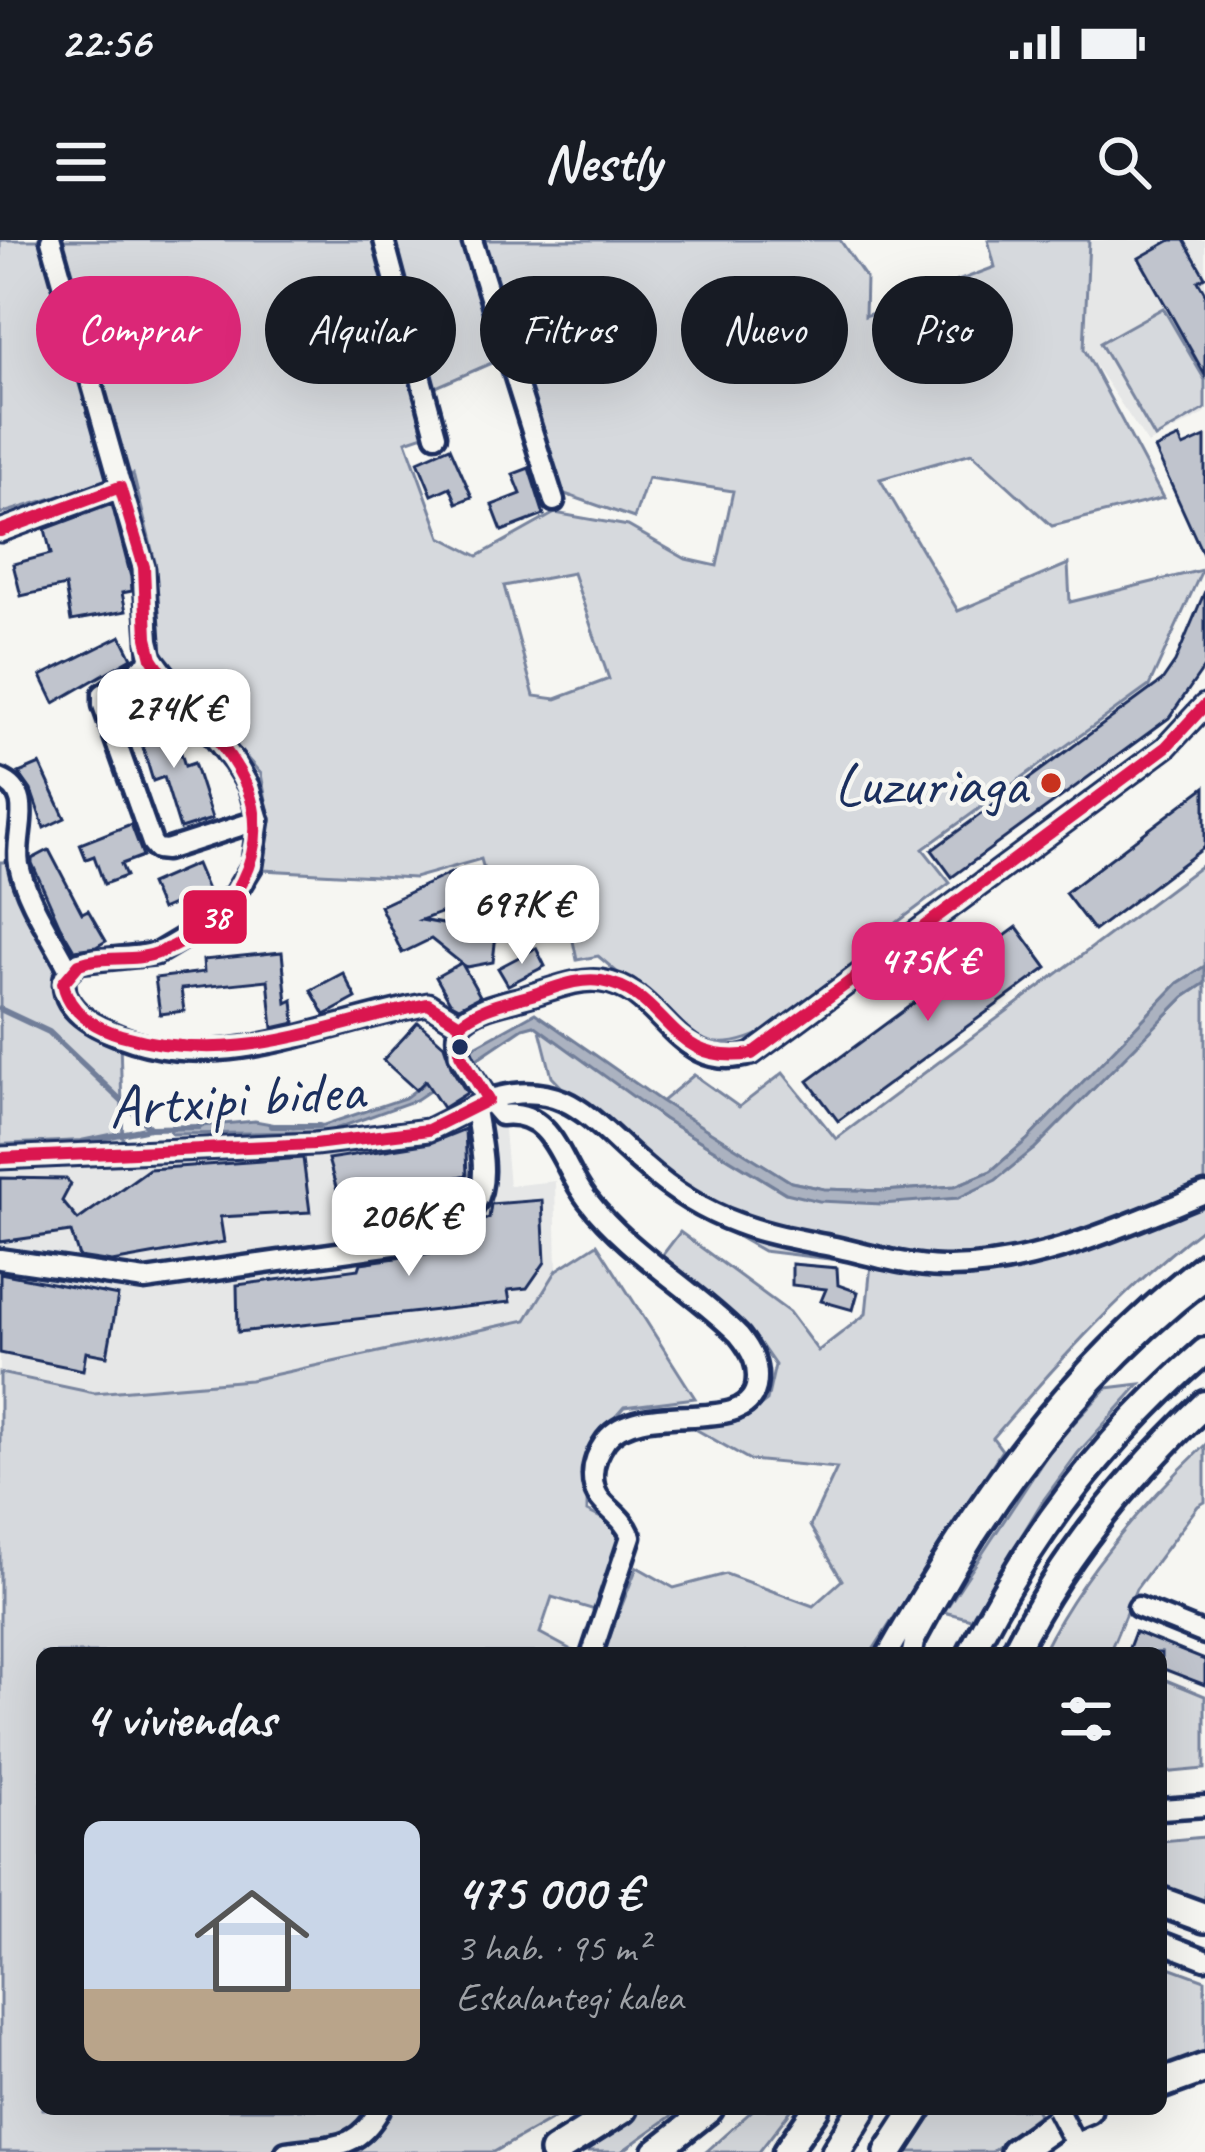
<!DOCTYPE html>
<html lang="es">
<meta charset="utf-8">
<style>
:root{--surface:#171b24;--page:#242831;--text:#f1f3f6;--muted:#9ea1a6;--accent:#db2777}
body{margin:0;font-family:Caveat,sans-serif;background:var(--page);color:var(--text);height:100vh;display:flex;flex-direction:column;font-size:45px;white-space:nowrap}
*{box-sizing:border-box;margin:0}
p{font-size:39px;color:var(--muted)}
.icon{flex:none;width:66px;height:66px;fill:none;stroke:currentColor;stroke-width:2;stroke-linecap:round;stroke-linejoin:round}
.map{position:relative;flex:1;overflow:hidden}
.drawer{position:absolute;left:36px;top:1407px;width:1131px;height:468px;display:flex;flex-direction:column;background:var(--surface);border-radius:18px;box-shadow:0 12px 48px #0002}
.drawer>*{flex:none}
.hud{position:absolute;left:36px;top:36px;width:1134px;height:108px;display:flex;gap:24px}
.price{position:absolute;translate:-50% -102px;padding:0 27px;border-radius:24px;background:#fff;color:#222;font-size:39px;line-height:78px;filter:drop-shadow(0 3px 6px #0008)}
.price::after{content:'';position:absolute;left:50%;top:72px;width:36px;height:27px;margin-left:-18px;background:inherit;clip-path:polygon(0 0,100% 0,50% 100%)}
.price.active{background:var(--accent);color:#fff}
ul{padding:0;list-style:none}
li{display:flex;align-items:center;gap:36px;height:300px;padding:0 48px}
li span{display:grid;place-items:center;flex:none;width:336px;height:240px;border-radius:18px;color:#555}
li>.icon{margin-inline-start:auto}
span .icon{width:144px;height:144px;fill:#fffc;stroke-width:1}
li b{font-size:51px}
h2{display:flex;justify-content:space-between;align-items:center;height:144px;padding:0 48px;font-size:51px}
.pill{padding:0 42px;border-radius:54px;background:var(--surface);box-shadow:0 12px 48px #0002;font-size:42px;line-height:108px}
.pill.active{background:var(--accent);color:#fff}
.status{display:flex;justify-content:space-between;align-items:center;height:84px;padding:0 60px;background:var(--surface);direction:ltr}
.status svg{height:33px;fill:currentColor}
header{display:flex;justify-content:space-between;align-items:center;height:156px;padding:0 48px;background:var(--surface);font-size:54px;font-weight:600}
.map>svg:first-child{display:block}
.built{fill:#e6e7e7}
.green{fill:#d6d9dd;stroke:#78849e;stroke-width:3;fill-rule:evenodd}
.water{fill:#abb2c0;stroke:#717e99;stroke-width:3}
.lines{fill:none;stroke-linecap:round;stroke-linejoin:round}
.stream{stroke:#717e99;stroke-width:6}
.building{fill:#c0c4cd;stroke:#1b2f5e;stroke-width:3}
.minor-casing{stroke:#1b2f5e;stroke-width:27}
.major-casing{stroke:#1b2f5e;stroke-width:33}
.highway-casing{stroke:#1b2f5e;stroke-width:36}
.minor{stroke:#f6f6f2;stroke-width:18}
.major{stroke:#f6f6f2;stroke-width:24}
.highway{stroke:#f6f6f2;stroke-width:27}
.minor-bridge-casing{stroke:#1b2f5e;stroke-width:27;stroke-linecap:butt}
.minor-bridge{stroke:#f6f6f2;stroke-width:18}
.bus-1-casing{stroke:#f6f6f2;stroke-width:21}
.bus-1{stroke:#da144f;stroke-width:12}
.poi-dot{fill:#c8321e;stroke:#f6f6f2;stroke-width:4.5}
.bus-dot{fill:#1b2f5e;stroke:#f6f6f2;stroke-width:4.5}
.labels{text-anchor:middle;stroke-width:9;stroke-linejoin:round;paint-order:stroke}
.poi-label{font-size:60px;fill:#1b2f5e;stroke:#f6f6f2;text-anchor:end}
.street-label{font-size:60px;fill:#1b2f5e;stroke:#f6f6f2}
.line-badge{stroke:#f6f6f2;stroke-width:4.5}
.badge-label{font-size:33px;text-anchor:middle;font-weight:bold;fill:#fff}
</style>
<div class="status"><b>22:56</b><svg viewBox="0 0 49 12"><path d="M0 12V9h3v3zM5 12V6h3v6zM10 12V3h3v9zM15 12V0h3v12zM26 1h20v11H26zM47 4h2v5h-2z"/></svg></div>
<header><svg class="icon" aria-label="menu" viewBox="0 0 24 24"><path d="M4 6h16M4 12h16M4 18h16"/></svg>Nestly<svg class="icon" aria-label="search" viewBox="0 0 24 24"><circle cx="10" cy="10" r="6"/><path d="M15 15l6 6"/></svg></header>
<div class="map">
<svg width="1205" height="1912" viewBox="0 0 1205 1912">
<rect width="100%" height="100%" fill="#f6f6f2"/>
<filter id="ink" filterUnits="userSpaceOnUse"><feTurbulence type="fractalNoise" baseFrequency=".00833" numOctaves="2"/><feDisplacementMap in="SourceGraphic" scale="24" xChannelSelector="R" yChannelSelector="G"/><feConvolveMatrix kernelMatrix="1 2 1 2 8 2 1 2 1" color-interpolation-filters="sRGB"/></filter>
<g filter="url(#ink)">
<g class="built">
<polygon points="1089,0 1205,0 1205,174 1148,204 1084,109"/>
<polygon points="442,876 503,879 509,946 555,941 557,1030 526,1079 250,1140 94,1153 0,1133 0,905 315,897"/>
</g>
<g class="green">
<path d="M 0,0 L 466,0 L 501,119 L 429,150 L 430,193 L 406,201 L 441,297 L 478,316 L 555,273 L 628,286 L 686,319 L 717,326 L 733,251 L 648,238 L 634,278 L 562,253 L 480,0 L 840,0 L 866,38 L 865,76 L 995,27 L 988,0 L 1089,0 L 1084,109 L 1163,258 L 1052,286 L 972,213 L 880,239 L 958,371 L 1068,324 L 1070,362 L 1202,330 L 1149,446 L 923,609 L 950,643 L 875,699 L 880,707 C 841,737 758,818 707,801 C 686,794 620,734 598,716 L 577,720 L 572,696 L 495,667 L 481,619 L 414,638 L 263,630 L 270,581 L 261,534 L 196,460 L 166,419 L 157,400 L 155,322 L 133,234 L 0,274 ZM 573,333 L 609,439 L 556,459 L 534,456 L 504,346 Z"/>
<polygon points="1163,68 1205,140 1205,169 1155,198 1100,103"/>
<path d="M 0,622 L 7,622 L 57,723 C 44,770 83,787 120,801 L 123,902 L 0,905 Z"/>
<polygon points="1205,623 1205,726 1178,743 1027,900 991,931 955,946 884,951 824,949 791,942 661,862 694,835 739,867 783,833 836,899"/>
<path d="M 1205,743 L 1205,986 C 1124,1048 1059,1121 993,1198 L 1002,1210 L 871,1413 L 603,1413 L 637,1327 L 674,1348 L 726,1334 L 813,1366 L 842,1340 L 810,1286 L 837,1228 L 750,1220 L 690,1186 L 740,1181 L 767,1161 L 775,1125 L 750,1089 L 661,1017 L 680,992 L 789,1072 L 818,1111 L 866,1074 L 871,1024 L 763,1011 L 696,973 L 629,918 L 552,837 L 539,786 L 664,879 L 785,953 L 958,958 L 1034,909 L 1184,757 Z"/>
<polygon points="597,1004 695,1158 624,1167 588,1208 587,1271 615,1285 622,1299 598,1371 552,1357 540,1393 577,1413 42,1413 42,1869 570,1869 494,1912 0,1912 0,1133 94,1153 250,1140 526,1080 557,1030"/>
<polygon points="1140,1144 1078,1213 1042,1262 971,1379 944,1372 1055,1203 1107,1148"/>
<path d="M 1205,1205 L 1205,1262 L 1198,1266 L 1136,1349 L 1109,1413 L 1042,1413 C 1081,1334 1142,1265 1205,1205 Z"/>
<polygon points="1161,1438 1205,1456 1205,1529 1161,1533"/>
<polygon points="1205,1597 1205,1661 1161,1646 1161,1601"/>
<polygon points="1161,1724 1205,1740 1205,1811 1161,1828"/>
<polygon points="641,1869 681,1869 621,1912 577,1912"/>
<polygon points="754,1869 792,1869 759,1912 706,1912"/>
<polygon points="937,1869 1036,1869 1039,1874 992,1912 908,1912"/>
</g>
<polygon class="water" points="1205,726 1205,743 1184,757 1034,909 996,940 958,958 882,964 819,961 786,953 664,879 534,785 523,788 416,860 327,892 172,894 169,889 255,881 293,888 324,885 405,858 470,809 535,773 661,861 791,942 824,949 884,951 955,946 991,931 1027,900 1178,743"/>
<g class="lines">
<g class="stream">
<polyline points="0,769 49,792 150,888"/>
<polyline points="272,886 319,886"/>
<polyline points="0,906 81,902 150,888 199,887"/>
</g>
</g>
<g class="building">
<polygon points="1171,0 1184,0 1205,37 1198,41 1205,53 1205,135 1139,18"/>
<polygon points="1205,197 1205,319 1155,209 1179,198 1183,207"/>
<polygon points="450,207 472,257 457,263 450,247 432,255 418,221"/>
<polygon points="529,228 544,275 502,291 492,265 521,254 513,234"/>
<polygon points="112,264 131,337 132,351 122,353 126,371 71,381 65,346 21,356 13,324 51,314 45,289"/>
<polygon points="1205,351 1205,426 1169,478 952,637 932,610 1162,441 1175,422"/>
<polygon points="121,396 132,418 54,463 41,436"/>
<polygon points="169,474 185,526 194,523 212,579 180,589 164,537 153,541 136,485"/>
<polygon points="40,524 65,578 44,588 31,550 19,533"/>
<polygon points="1205,547 1205,607 1094,691 1065,653"/>
<polygon points="131,584 143,616 121,624 126,636 104,644 94,616 86,619 80,604"/>
<polygon points="49,610 82,673 88,670 106,701 96,707 74,710 60,686 32,623 32,619"/>
<polygon points="196,624 207,650 161,670 150,644"/>
<polygon points="453,632 465,664 421,680 496,694 493,722 467,727 462,724 480,756 459,767 450,762 436,737 461,723 431,699 402,713 380,666"/>
<polygon points="1017,687 1047,728 838,881 808,841"/>
<polygon points="536,708 545,726 508,745 498,728"/>
<polygon points="282,712 287,763 293,760 295,783 273,788 268,740 181,749 184,771 160,774 155,738 204,732 203,720"/>
<polygon points="343,733 356,758 325,775 311,750"/>
<polygon points="418,782 444,805 452,829 467,853 443,868 425,841 416,850 383,820"/>
<polygon points="465,889 467,935 417,946 428,980 349,993 328,919 430,903"/>
<polygon points="303,918 310,972 220,977 224,1002 112,1022 79,1017 71,992 0,1002 0,938 66,939 71,944 62,961 78,980 149,929"/>
<polygon points="542,960 545,1022 527,1048 508,1050 510,1062 238,1092 237,1045 359,1029 361,1023 480,1006 481,981 489,978 491,964"/>
<polygon points="792,1024 837,1028 838,1045 858,1052 853,1070 821,1061 826,1049 792,1045"/>
<polygon points="0,1033 118,1056 107,1116 86,1112 83,1130 0,1113"/>
<polygon points="1135,1392 1205,1420 1205,1445 1161,1428 1161,1413 1127,1413"/>
</g>
<g class="lines">
<defs>
<g id="minor">
<path d="M 51,0 L 144,329 L 150,416 L 234,522 L 249,546 L 259,580 L 252,626 L 235,654 L 193,692 L 156,714 L 79,722 L 65,736 C 60,759 77,775 97,786 C 208,845 317,783 428,764 L 460,784"/>
<polyline points="384,0 436,195"/>
<polyline points="472,0 554,261"/>
<polyline points="0,291 120,247"/>
<polyline points="153,420 103,454 103,465 152,603 157,609 166,610 259,580"/>
<path d="M 0,539 C 38,554 13,595 19,625 C 26,660 53,698 69,730"/>
<path d="M 460,784 C 476,766 506,763 528,756 C 551,750 577,738 601,741 C 663,748 676,838 752,814 L 1166,507 L 1205,465"/>
<path d="M 0,918 L 315,904 L 428,890 L 488,860 C 474,837 449,811 460,784"/>
<path d="M 0,1019 L 145,1040 L 436,999 C 498,967 484,928 475,869"/>
<polyline points="1138,1367 1205,1394"/>
<path d="M 592,1413 L 631,1296 C 619,1268 592,1266 593,1235 C 593,1221 599,1210 606,1200 C 640,1156 745,1198 756,1147 C 760,1126 752,1111 739,1095 C 691,1047 629,1014 587,959 C 560,924 554,869 501,875 L 488,860 C 565,835 592,882 644,926 C 671,950 704,971 737,983 C 768,995 802,1000 835,1007 C 870,1015 906,1026 943,1027 C 1032,1029 1123,986 1205,953"/>
<path d="M 888,1413 C 977,1257 1063,1133 1205,1021"/>
<path d="M 912,1413 L 914,1402 C 986,1264 1080,1136 1205,1040"/>
<polyline points="1161,1569 1205,1566"/>
<polyline points="1161,1702 1205,1719"/>
<path d="M 286,1912 C 332,1905 356,1912 380,1869"/>
</g>
<g id="major">
<path d="M 971,1413 C 1028,1299 1107,1195 1205,1111"/>
<path d="M 1014,1413 C 1061,1319 1129,1236 1205,1164"/>
<polyline points="656,1912 710,1869"/>
<polyline points="786,1912 816,1869"/>
</g>
<g id="highway">
<polyline points="1161,1662 1205,1678"/>
<polyline points="1161,1844 1205,1828"/>
<polyline points="554,1912 622,1869"/>
<polyline points="836,1912 862,1869"/>
<polyline points="889,1912 917,1869"/>
<polyline points="1015,1912 1061,1880 1087,1869"/>
</g>
</defs>
<use href="#minor" class="minor-casing"/>
<use href="#major" class="major-casing"/>
<use href="#highway" class="highway-casing"/>
<use href="#minor" class="minor"/>
<use href="#major" class="major"/>
<use href="#highway" class="highway"/>
<defs>
<polyline id="minor-bridge" points="1057,1869 1071,1896"/>
</defs>
<use href="#minor-bridge" class="minor-bridge-casing"/>
<use href="#minor-bridge" class="minor-bridge"/>
<defs>
<g id="bus-1">
<path d="M 0,291 L 120,247 L 144,327 L 147,398 L 152,418 C 198,490 290,544 242,641 C 227,672 193,700 160,712 C 134,723 105,714 79,724 L 63,743 C 69,773 94,787 121,795 C 236,828 317,787 428,764 L 460,784"/>
<path d="M 460,784 C 479,767 504,763 528,756 C 551,750 576,737 601,741 C 669,752 666,827 752,814 L 1166,507 L 1205,465"/>
<polyline points="0,918 315,904 428,890 488,860 460,814 460,784"/>
</g>
</defs>
<use href="#bus-1" class="bus-1-casing"/>
<use href="#bus-1" class="bus-1"/>
</g>
</g>
<circle class="poi-dot" cx="1051" cy="543" r="12"/>
<circle class="bus-dot" cx="460" cy="807" r="10"/>
<g class="labels">
<g class="poi-label">
<text x="1027" y="564">Luzuriaga</text>
</g>
<g class="street-label">
<text transform="translate(236 857) rotate(-4)" y="21">Artxipi bidea</text>
</g>
</g>
<rect class="line-badge" x="181" y="648" width="68" height="58" rx="12" fill="#da144f"/>
<g class="badge-label">
<text x="215" y="688">38</text>
</g>
</svg>
<b class="price" style="left:174px;top:531px">274K €</b>
<b class="price" style="left:522px;top:727px">697K €</b>
<b class="price active" style="left:928px;top:784px">475K €</b>
<b class="price" style="left:409px;top:1039px">206K €</b>
<div class="hud">
<a class="pill active">Comprar</a>
<a class="pill">Alquilar</a>
<a class="pill">Filtros</a>
<a class="pill">Nuevo</a>
<a class="pill">Piso</a>
</div>
<section class="drawer">
<h2>4 viviendas<svg class="icon" aria-label="filters" viewBox="0 0 24 24"><path d="M4 7h16M4 17h16"/><circle cx="9" cy="7" r="2"/><circle cx="15" cy="17" r="2"/></svg></h2>
<ul>
<li><span style="background:linear-gradient(#c9d6e8 70%,#b9a48a 0)"><svg class="icon" aria-label="home" viewBox="0 0 24 24"><path d="M3 11l9-7 9 7M6 9v11h12V9"/></svg></span><div><b>475 000 €</b><p>3 hab. · 95 m²</p><p>Eskalantegi kalea</p></div></li>
</ul>
</section>
</div>
